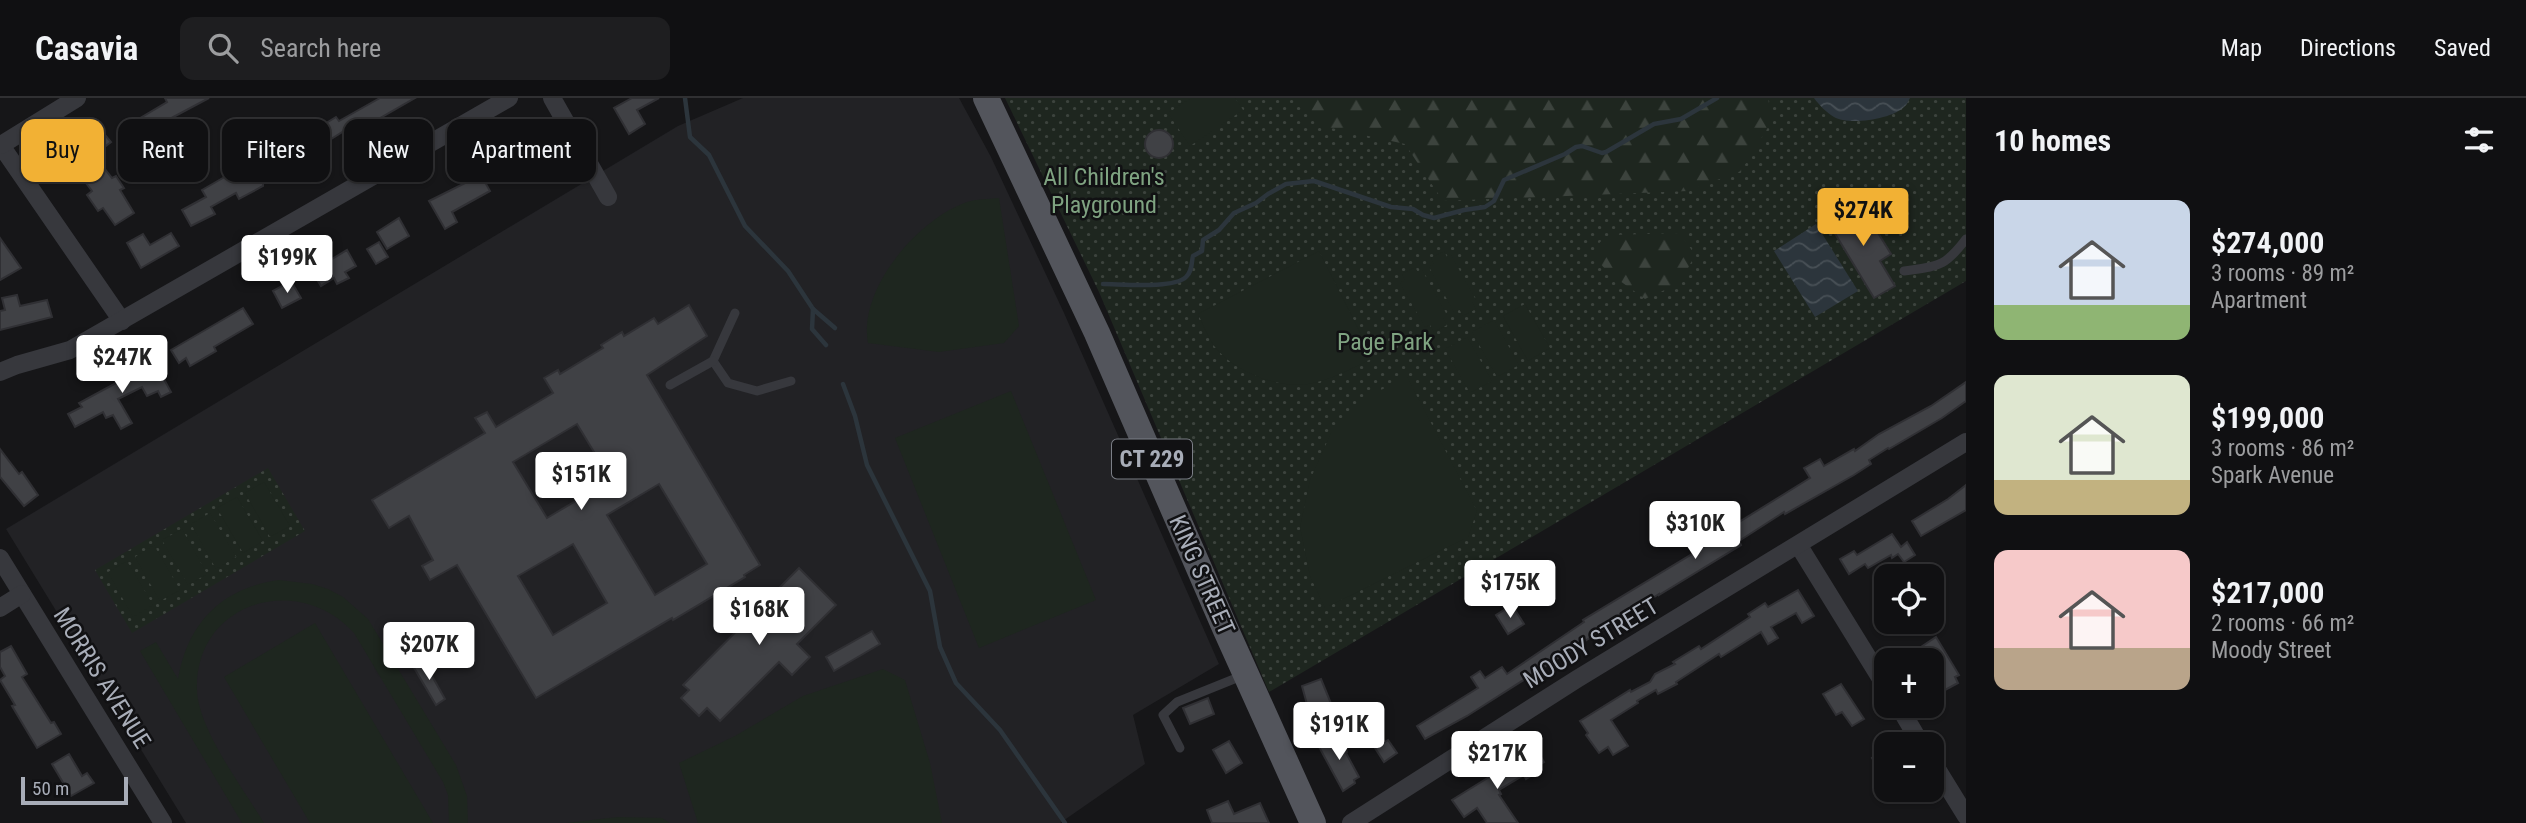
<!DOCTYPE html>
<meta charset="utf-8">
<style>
:root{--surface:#101012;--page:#1e1e20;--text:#f1f3f6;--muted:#9c9d9f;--line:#303032;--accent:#f2b134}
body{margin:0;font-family:"Roboto Condensed",sans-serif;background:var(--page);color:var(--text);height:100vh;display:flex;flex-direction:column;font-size:26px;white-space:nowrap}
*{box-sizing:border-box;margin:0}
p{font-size:23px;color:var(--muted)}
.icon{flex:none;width:38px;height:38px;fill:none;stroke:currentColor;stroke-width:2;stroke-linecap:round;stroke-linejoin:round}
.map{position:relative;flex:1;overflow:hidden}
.drawer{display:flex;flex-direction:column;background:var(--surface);width:560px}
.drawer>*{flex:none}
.hud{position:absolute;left:21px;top:21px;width:665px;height:63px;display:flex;gap:14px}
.controls{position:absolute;left:1874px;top:466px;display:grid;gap:14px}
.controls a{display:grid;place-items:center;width:70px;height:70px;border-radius:14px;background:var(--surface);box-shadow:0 2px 5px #0004,0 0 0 2px var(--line);font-size:35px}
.scale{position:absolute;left:21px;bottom:18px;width:107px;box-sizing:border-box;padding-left:7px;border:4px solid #a8adb8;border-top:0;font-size:19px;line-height:24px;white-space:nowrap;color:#a8adb8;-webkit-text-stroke:5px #111113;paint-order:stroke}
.price{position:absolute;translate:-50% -60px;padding:0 16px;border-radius:7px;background:#fff;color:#222;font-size:23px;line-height:46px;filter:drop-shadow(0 2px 4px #0008)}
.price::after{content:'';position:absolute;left:50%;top:42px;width:21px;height:16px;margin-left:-10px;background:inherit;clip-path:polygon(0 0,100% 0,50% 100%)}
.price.on{background:var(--accent);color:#111}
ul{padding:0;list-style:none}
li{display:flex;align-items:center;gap:21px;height:175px;padding:0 28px}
li span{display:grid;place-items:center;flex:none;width:196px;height:140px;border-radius:14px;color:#555}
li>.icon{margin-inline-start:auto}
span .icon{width:84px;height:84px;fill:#fffc;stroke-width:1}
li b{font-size:30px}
h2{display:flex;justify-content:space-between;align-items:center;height:84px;padding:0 28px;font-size:30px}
.chip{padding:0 24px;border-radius:14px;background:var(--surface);box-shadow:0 2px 5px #0004,0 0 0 2px var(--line);font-size:24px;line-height:63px}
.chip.on{background:var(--accent);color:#111}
header{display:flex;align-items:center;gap:42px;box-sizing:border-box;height:98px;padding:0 35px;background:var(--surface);border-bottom:2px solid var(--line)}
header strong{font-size:33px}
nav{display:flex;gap:38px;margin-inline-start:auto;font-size:24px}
.search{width:490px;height:63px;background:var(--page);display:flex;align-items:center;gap:18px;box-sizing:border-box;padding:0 24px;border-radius:14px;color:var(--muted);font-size:26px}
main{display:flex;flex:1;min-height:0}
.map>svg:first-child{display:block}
.built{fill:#222225}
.grass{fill:url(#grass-dots)}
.forest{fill:url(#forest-firs)}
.garden{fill:#1e261f}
.water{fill:url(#water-waves)}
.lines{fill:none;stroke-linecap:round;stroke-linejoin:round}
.stream{stroke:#2c353c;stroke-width:4.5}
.building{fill:#404145;stroke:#303034;stroke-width:2;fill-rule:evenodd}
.service{stroke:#37383d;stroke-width:9}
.minor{stroke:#37383d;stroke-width:18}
.primary{stroke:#53555c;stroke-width:26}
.labels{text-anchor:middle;stroke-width:5;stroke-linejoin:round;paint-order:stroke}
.shield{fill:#111113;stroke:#7b7e86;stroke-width:2}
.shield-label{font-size:23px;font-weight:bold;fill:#a8adb8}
.park-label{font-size:24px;fill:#7fa381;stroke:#111113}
.street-label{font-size:24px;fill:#a8adb8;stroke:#111113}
</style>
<header>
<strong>Casavia</strong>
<div class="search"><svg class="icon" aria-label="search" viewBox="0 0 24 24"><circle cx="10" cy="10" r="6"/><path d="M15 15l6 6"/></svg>Search here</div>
<nav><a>Map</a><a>Directions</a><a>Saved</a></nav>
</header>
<main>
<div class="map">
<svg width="1966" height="725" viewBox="0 0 1966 725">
<defs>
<pattern id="grass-dots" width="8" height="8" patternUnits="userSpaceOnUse" patternTransform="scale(1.75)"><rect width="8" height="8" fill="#1e261f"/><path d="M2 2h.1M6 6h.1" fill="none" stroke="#3c433d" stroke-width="1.8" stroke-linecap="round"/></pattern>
<pattern id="forest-firs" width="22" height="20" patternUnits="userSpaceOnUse" patternTransform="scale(1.75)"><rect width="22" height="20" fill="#1e261f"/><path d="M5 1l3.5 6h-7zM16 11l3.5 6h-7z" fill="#3c433d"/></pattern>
<pattern id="water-waves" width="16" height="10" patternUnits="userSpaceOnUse" patternTransform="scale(1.75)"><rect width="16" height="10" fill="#2c353c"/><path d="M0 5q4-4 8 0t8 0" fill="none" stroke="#485056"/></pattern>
</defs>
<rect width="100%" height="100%" fill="#161618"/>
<polygon class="built" points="743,0 959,0 991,59 1064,215 1219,566 1133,617 1145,666 1060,725 186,725 6,431 678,28"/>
<g class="grass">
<polygon points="1005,0 1966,0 1966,183 1269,594 1099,194"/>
<polygon points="268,370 305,433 132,535 95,472"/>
</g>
<g class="forest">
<polygon points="1293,0 1768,0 1772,23 1741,73 1688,93 1443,103 1405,46 1327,29"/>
<polygon points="1680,135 1695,157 1680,185 1645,201 1609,175 1593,158 1600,144 1611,137"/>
</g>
<g class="garden">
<polygon points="1191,0 1235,0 1243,12 1190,48 1168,15"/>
<path d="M 999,100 L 1019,228 L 1004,245 L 939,254 L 868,245 C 858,191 918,121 967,104 C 976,101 989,101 999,100 Z"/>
<path d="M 1319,153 L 1373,260 C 1353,270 1331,282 1308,286 C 1279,291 1233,273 1215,249 C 1208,240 1203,226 1198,216 Z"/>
<polygon points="1444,153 1447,159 1451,157 1476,202 1472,204 1476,211 1463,218 1459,211 1454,214 1429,169 1434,166 1431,160"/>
<polygon points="1415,169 1418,174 1422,172 1447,217 1443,220 1447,227 1434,234 1430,227 1425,229 1400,185 1405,182 1402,176"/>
<polygon points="1525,206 1550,250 1528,263 1503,218"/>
<polygon points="1494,222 1519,267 1497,279 1472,234"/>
<polygon points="1467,239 1492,283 1470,295 1445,251"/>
<polygon points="1407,279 1477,413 1468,439 1325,510 1310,478 1300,429 1310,382 1331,335 1369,298"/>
<polygon points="1011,293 1096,502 979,550 895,340"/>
<polygon points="264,384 290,428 270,439 245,395"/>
<polygon points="237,399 263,443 243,455 217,410"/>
<polygon points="210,415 236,459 216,471 191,426"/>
<polygon points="182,431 207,476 188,487 162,442"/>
<polygon points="154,447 180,492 160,503 135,459"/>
<polygon points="127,463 153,507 133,519 108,474"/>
<path d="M 279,482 L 312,486 L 328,491 L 343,499 L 368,521 L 456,667 L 467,698 L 468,725 L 449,725 L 448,697 L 443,684 L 354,535 C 298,473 194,504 197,592 C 198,631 243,690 264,725 L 242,725 L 140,553 L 156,544 L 178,581 C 188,524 222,490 279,482 Z"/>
<polygon points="315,525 433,725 310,725 224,579"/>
<polygon points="883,571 905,582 930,665 942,725 698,725 679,665 735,638 803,598"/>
<polygon points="618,719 662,720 670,725 566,725"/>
</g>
<g class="water">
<path d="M 1814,0 L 1910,0 C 1908,3 1907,7 1904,9 C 1892,21 1849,28 1834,19 C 1827,15 1819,7 1814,0 Z"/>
<polygon points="1816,126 1858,193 1815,219 1774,153"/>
</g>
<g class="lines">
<g class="stream">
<polyline points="685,0 690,39 709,57 745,128 788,173 813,211 812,231 826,247"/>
<path d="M 1103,186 C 1122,186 1174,191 1186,179 C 1193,172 1191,165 1193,158 L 1202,153 L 1203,142 L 1219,132 L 1234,115 L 1256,105 L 1268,96 L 1286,86 L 1314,83 L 1391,109 L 1413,111 L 1423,117 L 1434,120 L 1464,112 L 1485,109 L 1494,103 L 1504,82 L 1565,56 L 1576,49 L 1582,48 L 1602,55 L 1606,54 L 1654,26 L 1681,21 L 1717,0"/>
<polyline points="813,211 835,230"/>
<polyline points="843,286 855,318 867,367 930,493 940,549 956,585 1000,632 1065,725"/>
</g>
</g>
<g class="building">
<polygon points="165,0 209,0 162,25 166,32 155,39 151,33 129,46 120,32 167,4"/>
<polygon points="380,0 415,0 347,39 344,33 317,50 320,55 273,77 274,79 263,85 263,88 239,101 236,95 211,109 215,116 191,128 182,112 206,99 202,92 261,58 265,65 326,31 323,27 336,19 339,23"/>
<polygon points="632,0 659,0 637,12 645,26 629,36 614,10"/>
<polygon points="100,31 111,44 94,57 112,80 116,78 124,90 120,92 134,115 115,127 103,110 98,113 87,97 92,93 65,57"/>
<circle cx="1159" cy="46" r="14"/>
<polygon points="532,44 541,60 508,79 501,65 510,60 506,53 517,47 520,51"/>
<polygon points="481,77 490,93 452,114 457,124 445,131 429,103"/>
<polygon points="1845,106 1856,123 1867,117 1891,156 1880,163 1895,188 1874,200 1825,119"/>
<polygon points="399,120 409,138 387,151 377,134"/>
<polygon points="171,135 179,148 141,170 127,145 143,136 150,147"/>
<polygon points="0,140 21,170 0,182"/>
<polygon points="379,144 388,159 376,166 367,151"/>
<polygon points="347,152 356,168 345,174 349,180 337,186 334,180 321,188 312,173"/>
<polygon points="291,183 301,200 282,210 273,193"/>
<polygon points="17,197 20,208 47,202 52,219 0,232 0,213 5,212 2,200"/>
<path d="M 689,207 L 707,238 L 647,277 L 760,467 L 744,477 L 745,479 L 673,522 L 672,520 L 536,600 L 457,467 L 430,482 L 422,468 L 433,462 L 409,418 L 389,430 L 372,402 L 485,335 L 475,320 L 487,314 L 496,329 L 553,295 L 544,280 L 558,272 L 560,276 L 603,250 L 601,247 L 622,234 L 624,238 L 654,220 L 658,226 ZM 577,326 L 611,382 L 547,420 L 513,364 ZM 659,386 L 707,466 L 655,497 L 607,417 ZM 573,446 L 607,505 L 553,537 L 518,478 Z"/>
<polygon points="243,210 253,226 214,249 216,253 190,268 186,260 179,265 171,252"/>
<polygon points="153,261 171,294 161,299 158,293 147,298 142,289 118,301 132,325 121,331 113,317 106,320 103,314 75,329 68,316 82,309 79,305 129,278 127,274"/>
<polygon points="1966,284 1966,303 1942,320 1889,351 1888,350 1869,362 1871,366 1854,377 1785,416 1784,414 1739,443 1741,447 1659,497 1659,496 1467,618 1425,641 1417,628 1478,590 1471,579 1480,573 1485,580 1502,569 1507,576 1584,524 1583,522 1725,436 1723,434 1810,380 1804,370 1820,361 1824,368 1854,351 1855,353 1879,336 1931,308"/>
<polygon points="0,351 19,376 22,374 38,397 24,408 0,379"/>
<polygon points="1966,387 1966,412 1921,438 1912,423 1948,401"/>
<polygon points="1892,436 1901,449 1907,444 1915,457 1904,464 1898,456 1892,460 1891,457 1868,470 1865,466 1849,476 1840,461 1854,453 1857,457"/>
<polygon points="799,470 836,507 797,546 810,559 792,577 779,564 720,623 707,610 699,618 681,600 689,592 683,587"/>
<polygon points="1798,492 1814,518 1802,525 1796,515 1771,529 1778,540 1768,546 1761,534 1721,559 1719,556 1676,584 1677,586 1658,596 1656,592 1637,603 1638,605 1611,622 1628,648 1613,657 1608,649 1599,655 1586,637 1588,635 1580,623 1630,592 1631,594 1650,584 1655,576 1675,566 1673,564 1699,548 1701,551 1750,519 1748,516 1765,505 1768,509"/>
<polygon points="1512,507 1524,526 1508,536 1496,517"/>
<polygon points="872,533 880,546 834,573 826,559"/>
<polygon points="1936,539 1959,577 1955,579 1958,585 1932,599 1932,562 1916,562 1912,555"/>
<polygon points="11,548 27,576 22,579 51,625 54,624 61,636 37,650 12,608 15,607 0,582 5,578 0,569 0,554"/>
<polygon points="423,562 445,601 436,607 413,568"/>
<polygon points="1321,581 1332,608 1318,613 1316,607 1308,610 1302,588"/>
<polygon points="1841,586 1864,621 1852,628 1842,614 1836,617 1823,596"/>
<polygon points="1208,600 1214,616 1190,626 1183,610"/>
<polygon points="1359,615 1364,625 1352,631 1347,621"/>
<polygon points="1340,637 1347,654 1346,655 1359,679 1354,682 1355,685 1343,693 1318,647"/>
<polygon points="1388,642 1397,655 1384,664 1375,650"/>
<polygon points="1229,643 1242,665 1226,675 1213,652"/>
<polygon points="1536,650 1544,664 1535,669 1537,674 1526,681 1524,677 1499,692 1501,696 1499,697 1518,725 1487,725 1477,710 1464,719 1452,702"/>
<polygon points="1886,652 1886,685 1872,660"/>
<polygon points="69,656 82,678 87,675 94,685 71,698 52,666"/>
<polygon points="1228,703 1234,716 1260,705 1269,725 1212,725 1207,712"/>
</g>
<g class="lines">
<g class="service">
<path d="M 1904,173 C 1938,168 1944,170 1966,141"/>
<polyline points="735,215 713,263 728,285 757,293 791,283"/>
<polyline points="670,287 713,263"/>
<polyline points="1180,650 1163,617 1177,604 1244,577"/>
</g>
<g class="minor">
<polyline points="552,0 608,99"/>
<polyline points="0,46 122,223"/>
<polyline points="1,47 77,0"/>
<polyline points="0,274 17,267 70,252 509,0"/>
<polyline points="1799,448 1886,589"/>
<polyline points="0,460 163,725"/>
<polyline points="0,510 22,496"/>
<polyline points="1898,607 1921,646"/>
<polyline points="1932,663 1966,718"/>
<polyline points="1351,725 1577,581 1966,344"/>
</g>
<polyline class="primary" points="986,0 1097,235 1225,530 1313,725"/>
</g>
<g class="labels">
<rect class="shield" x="1112" y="341.5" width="80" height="39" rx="5"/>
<g class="shield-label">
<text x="1152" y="369">CT 229</text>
</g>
<g class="park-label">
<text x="1104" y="87">All Children's<tspan x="1104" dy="28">Playground</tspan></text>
<text x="1385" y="252">Page Park</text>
</g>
<g class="street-label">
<text transform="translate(1202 477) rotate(66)" y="8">KING STREET</text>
<text transform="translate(1591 545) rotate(-31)" y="8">MOODY STREET</text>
<text transform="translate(102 580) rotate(58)" y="8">MORRIS AVENUE</text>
</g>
</g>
</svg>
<div class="controls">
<a><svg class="icon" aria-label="locate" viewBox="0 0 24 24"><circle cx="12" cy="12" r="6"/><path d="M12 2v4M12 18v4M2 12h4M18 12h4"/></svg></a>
<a>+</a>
<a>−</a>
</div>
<div class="scale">50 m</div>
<b class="price on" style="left:1863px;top:150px">$274K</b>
<b class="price" style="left:287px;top:197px">$199K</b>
<b class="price" style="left:122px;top:297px">$247K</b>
<b class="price" style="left:581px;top:414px">$151K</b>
<b class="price" style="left:1695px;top:463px">$310K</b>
<b class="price" style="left:1510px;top:522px">$175K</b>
<b class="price" style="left:759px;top:549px">$168K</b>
<b class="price" style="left:429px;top:584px">$207K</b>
<b class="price" style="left:1339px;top:664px">$191K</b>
<b class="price" style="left:1497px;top:693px">$217K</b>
<div class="hud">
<a class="chip on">Buy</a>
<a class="chip">Rent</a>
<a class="chip">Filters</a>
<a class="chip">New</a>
<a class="chip">Apartment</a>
</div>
</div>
<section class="drawer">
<h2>10 homes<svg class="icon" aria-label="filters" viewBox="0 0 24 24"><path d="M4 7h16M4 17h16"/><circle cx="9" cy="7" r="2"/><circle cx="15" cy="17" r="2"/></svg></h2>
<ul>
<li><span style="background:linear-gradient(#c9d6e8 75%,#8fb573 0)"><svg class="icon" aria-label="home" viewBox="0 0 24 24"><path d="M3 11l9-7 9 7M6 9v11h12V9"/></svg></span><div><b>$274,000</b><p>3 rooms · 89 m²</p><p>Apartment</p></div></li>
<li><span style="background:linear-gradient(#dfe7d0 75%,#c2b280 0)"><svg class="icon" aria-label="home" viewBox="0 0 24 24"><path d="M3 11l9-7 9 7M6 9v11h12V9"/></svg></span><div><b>$199,000</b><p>3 rooms · 86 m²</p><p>Spark Avenue</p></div></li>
<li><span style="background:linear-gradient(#f6c9c9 70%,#b9a48a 0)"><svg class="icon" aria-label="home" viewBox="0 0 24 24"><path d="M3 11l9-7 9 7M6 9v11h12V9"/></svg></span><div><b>$217,000</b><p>2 rooms · 66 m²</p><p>Moody Street</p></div></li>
</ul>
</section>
</main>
